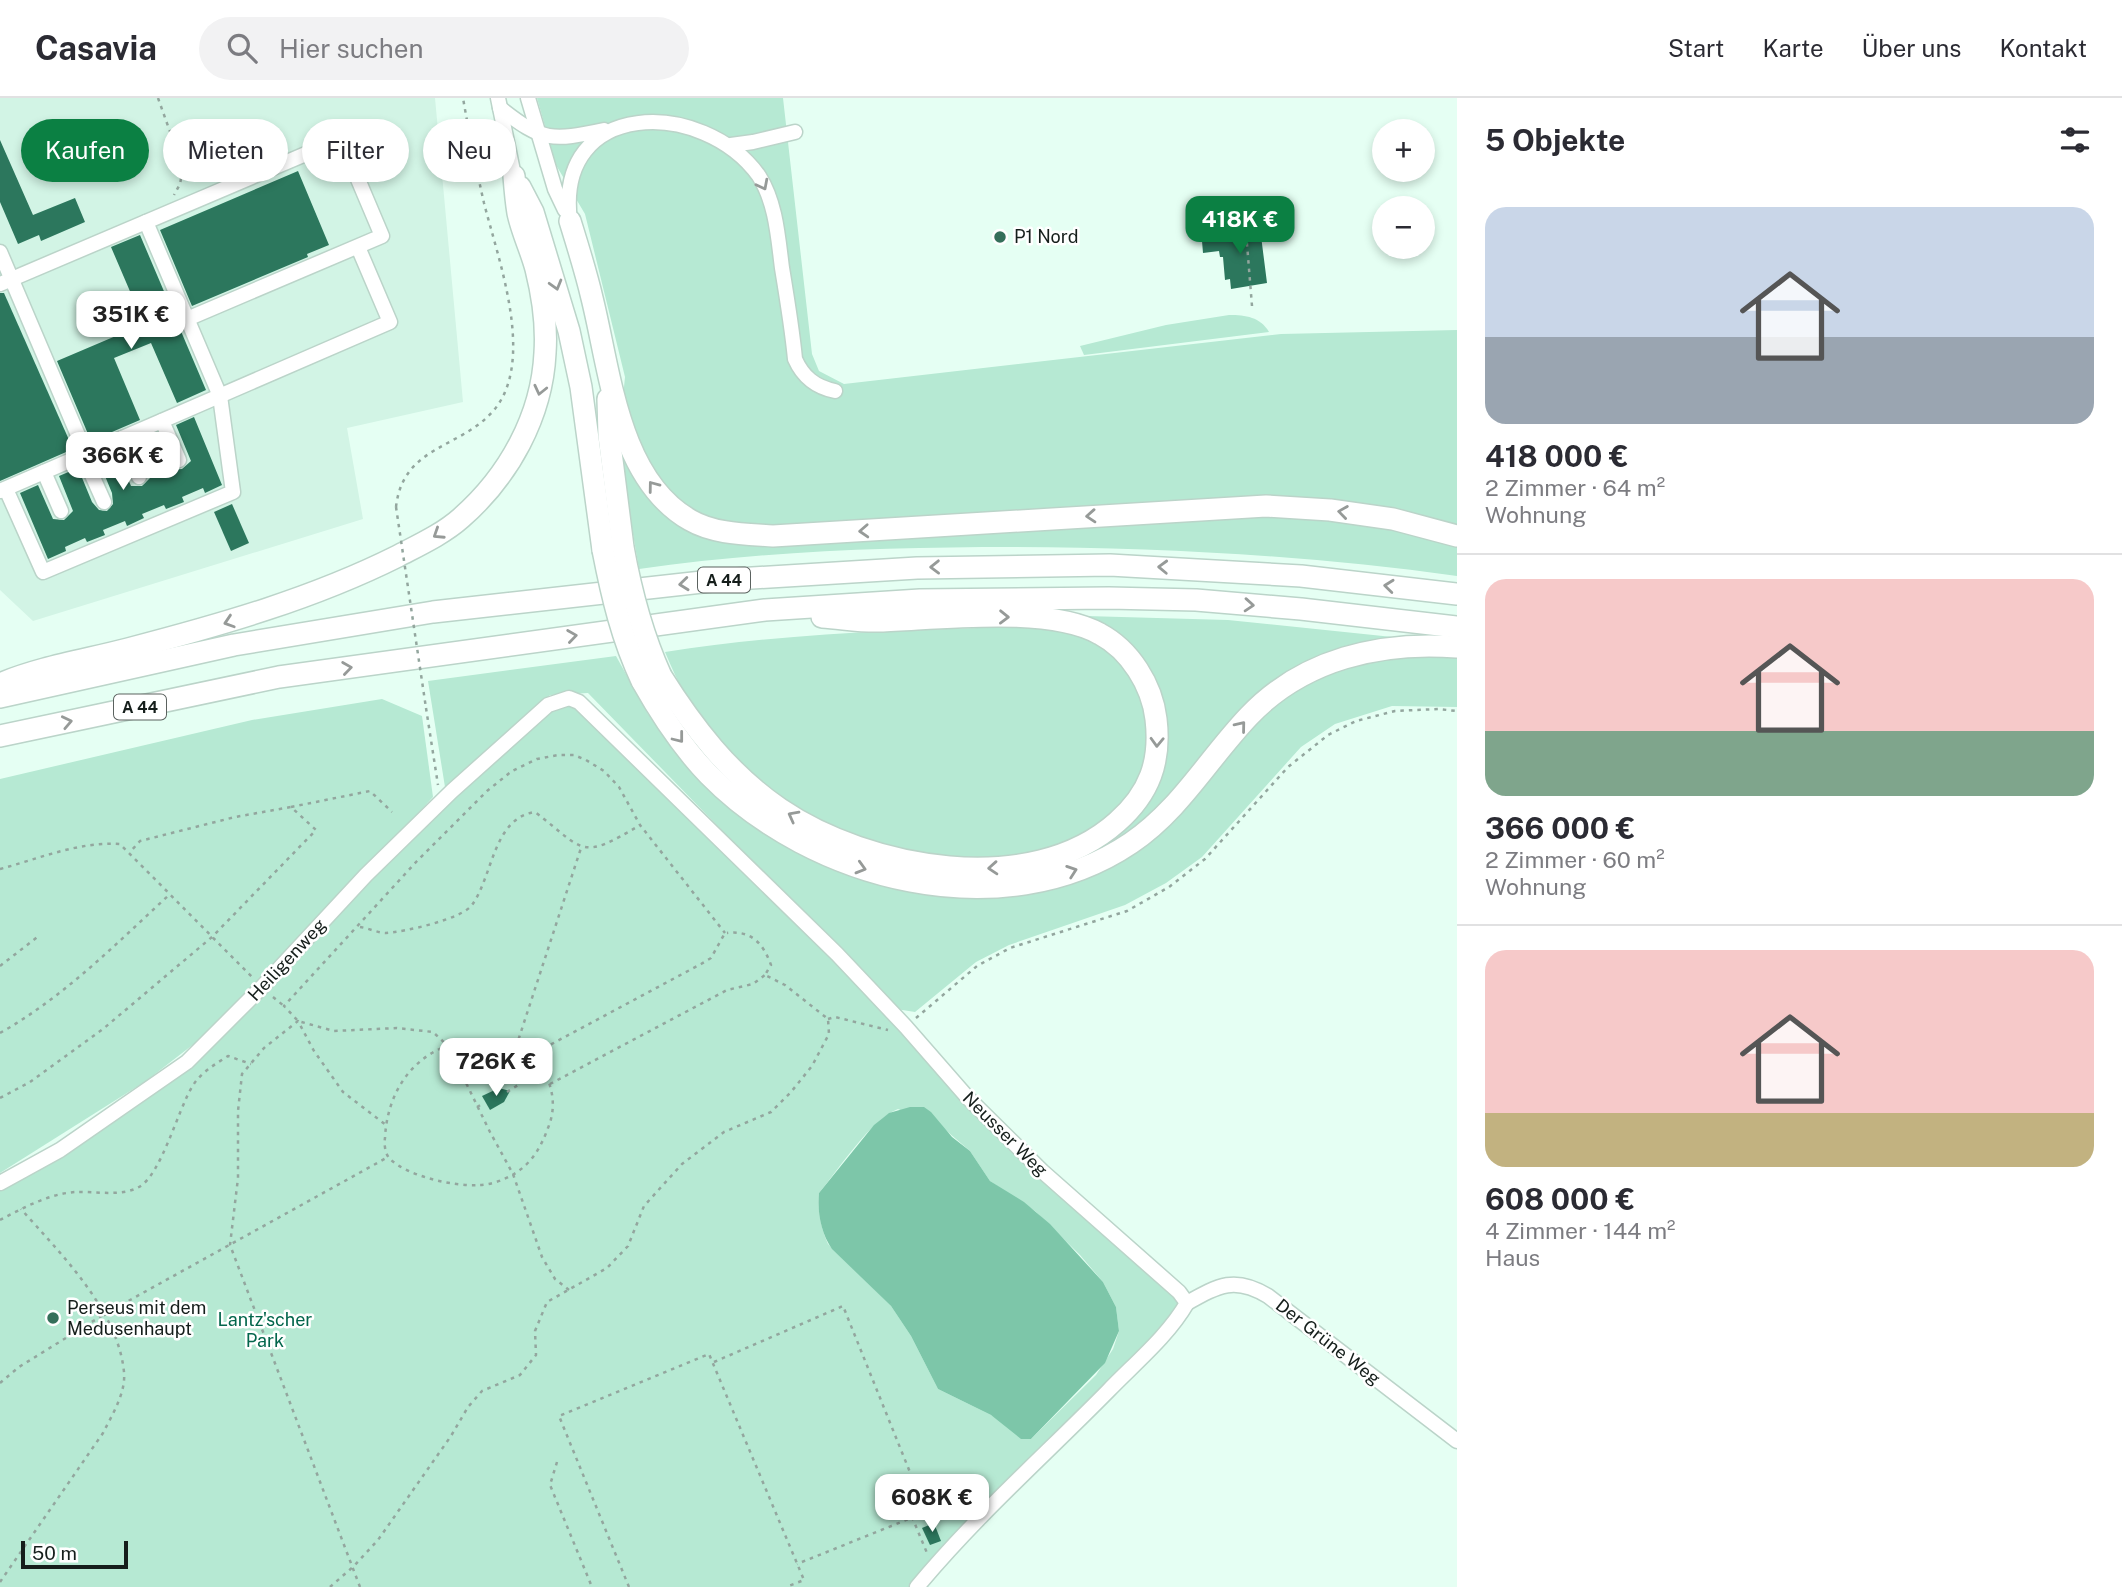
<!DOCTYPE html>
<html lang="de">
<meta charset="utf-8">
<style>
:root{--surface:#fff;--page:#f2f2f3;--text:#2b2b33;--muted:#7c7c81;--line:#e1e1e2;--accent:#0b8043}
body{margin:0;font-family:"Public Sans",sans-serif;background:var(--page);color:var(--text);height:100vh;display:flex;flex-direction:column;font-size:26px;white-space:nowrap}
*{box-sizing:border-box;margin:0}
p{font-size:23px;color:var(--muted)}
.icon{flex:none;width:38px;height:38px;fill:none;stroke:currentColor;stroke-width:2;stroke-linecap:round;stroke-linejoin:round}
.map{position:relative;flex:1;overflow:hidden}
.drawer{display:flex;flex-direction:column;background:var(--surface);width:665px}
.drawer>*{flex:none}
.guide{position:absolute;left:21px;top:21px;width:665px;height:63px;display:flex;gap:14px}
.controls{position:absolute;left:1372px;top:21px;display:grid;gap:14px}
.controls a{display:grid;place-items:center;width:63px;height:63px;border-radius:50%;background:var(--surface);box-shadow:0 4px 10px #0003;font-size:35px}
.scale{position:absolute;left:21px;bottom:18px;width:107px;box-sizing:border-box;padding-left:7px;border:4px solid #151e1b;border-top:0;font-size:19px;line-height:24px;white-space:nowrap;color:#151e1b;-webkit-text-stroke:5px #fff;paint-order:stroke}
.price{position:absolute;translate:-50% -60px;padding:0 16px;border-radius:14px;background:#fff;color:#222;font-size:23px;line-height:46px;filter:drop-shadow(0 2px 4px #0008)}
.price::after{content:'';position:absolute;left:50%;top:42px;width:21px;height:16px;margin-left:-10px;background:inherit;clip-path:polygon(0 0,100% 0,50% 100%)}
.price.active{background:var(--accent);color:#fff}
ul{padding:0;list-style:none}
li{display:grid;align-content:center;gap:14px;height:371px;padding:0 28px}
li+li{border-top:2px solid var(--line)}
li span{display:grid;place-items:center;height:217px;border-radius:21px;color:#555}
li>.icon{margin-inline-start:auto}
span .icon{width:126px;height:126px;fill:#fffc;stroke-width:1}
li b{font-size:30px}
h2{display:flex;justify-content:space-between;align-items:center;height:84px;padding:0 28px;font-size:30px}
.chip{padding:0 24px;border-radius:32px;background:var(--surface);box-shadow:0 4px 10px #0003;font-size:24px;line-height:63px}
.chip.active{background:var(--accent);color:#fff}
header{display:flex;align-items:center;gap:42px;box-sizing:border-box;height:98px;padding:0 35px;background:var(--surface);border-bottom:2px solid var(--line)}
header strong{font-size:33px}
nav{display:flex;gap:38px;margin-inline-start:auto;font-size:24px}
.search{width:490px;height:63px;background:var(--page);display:flex;align-items:center;gap:18px;box-sizing:border-box;padding:0 24px;border-radius:38px;color:var(--muted);font-size:26px}
main{display:flex;flex:1;min-height:0}
.map>svg:first-child{display:block}
.built{fill:#d2f4e5}
.green{fill:#b6e9d3;fill-rule:evenodd}
.water{fill:#7dc6a9}
.building{fill:#2c775d}
.lines{fill:none;stroke-linecap:round;stroke-linejoin:round}
.minor-casing{stroke:#bbd4c9;stroke-width:17}
.highway-casing{stroke:#bbd4c9;stroke-width:24}
.path{stroke:#93a69e;stroke-width:2.5;stroke-dasharray:3.5 5;stroke-linecap:butt}
.minor{stroke:#fff;stroke-width:14}
.highway{stroke:#fff;stroke-width:21}
.highway-bridge-casing{stroke:#bbd4c9;stroke-width:24;stroke-linecap:butt}
.path-bridge{stroke:#93a69e;stroke-width:2.5;stroke-dasharray:3.5 5;stroke-linecap:butt}
.highway-bridge{stroke:#fff;stroke-width:21}
.oneway{stroke:#969a98}
.poi-dot{fill:#346f5a;stroke:#fff;stroke-width:2.5}
.labels{text-anchor:middle;stroke-width:5;stroke-linejoin:round;paint-order:stroke}
.shield{fill:#fff;stroke:#5b625f;stroke-width:2}
.shield-label{font-size:16px;font-weight:bold;fill:#151e1b}
.poi-label{font-size:18px;fill:#151e1b;stroke:#fff;text-anchor:start}
.street-label{font-size:18px;fill:#151e1b;stroke:#fff}
.park-label{font-size:18px;fill:#03664c;stroke:#fff}
</style>
<header>
<strong>Casavia</strong>
<div class="search"><svg class="icon" aria-label="search" viewBox="0 0 24 24"><circle cx="10" cy="10" r="6"/><path d="M15 15l6 6"/></svg>Hier suchen</div>
<nav><a>Start</a><a>Karte</a><a>Über uns</a><a>Kontakt</a></nav>
</header>
<main>
<div class="map">
<svg width="1457" height="1489" viewBox="0 0 1457 1489">
<rect width="100%" height="100%" fill="#e5fff3"/>
<polygon class="built" points="0,0 435,0 463,304 347,330 363,421 33,523 0,492"/>
<g class="green">
<path d="M 537,0 L 783,0 L 812,256 L 819,273 L 844,286 L 1281,236 L 1457,232 L 1457,478 C 1310,457 1162,450 1014,449 C 888,449 764,453 639,471 L 618,349 L 625,279 L 585,116 L 556,67 Z"/>
<path d="M 1229,217 C 1246,217 1260,219 1269,234 L 1084,257 L 1080,248 L 1166,227 Z"/>
<polygon points="1086,518 1228,522 1402,540 1345,548 1317,560 1173,698 1135,731 1094,754 1124,732 1140,714 1167,650 1167,622 1160,593 1148,568 1115,534"/>
<path d="M 1028,529 C 1055,531 1081,535 1104,550 C 1158,588 1162,676 1112,717 C 1071,751 1019,760 967,759 C 955,759 943,759 930,758 C 853,751 765,699 715,641 C 693,616 678,585 665,554 C 785,535 907,531 1028,529 Z"/>
<polygon points="1415,557 1457,557 1457,609 1392,608 1335,626 1301,649 1202,759 1166,785 1125,807 1009,847 976,864 915,914 896,911 588,595 550,597 445,689 428,583 616,558 648,616 688,665 730,708 794,753 846,775 960,799 1070,785 1117,764 1234,648 1270,610 1296,588 1366,562"/>
<polygon points="382,601 422,618 433,699 369,769 208,935 146,983 0,1075 0,681 252,622"/>
<path d="M 560,607 L 577,607 L 1180,1203 L 1179,1213 L 914,1489 L 0,1489 L 0,1091 C 70,1053 136,1013 198,963 L 438,711 ZM 898,1011 L 942,1029 L 970,1053 L 990,1083 L 1035,1113 L 1080,1157 L 1103,1184 L 1116,1209 L 1119,1233 L 1113,1251 L 1096,1277 L 1031,1341 L 991,1317 L 938,1291 L 911,1238 L 891,1208 L 828,1146 C 821,1130 817,1113 819,1095 C 839,1071 870,1022 898,1011 Z"/>
</g>
<path class="water" d="M 910,1009 L 924,1009 L 931,1014 L 952,1039 L 970,1053 L 990,1083 L 1024,1104 L 1050,1126 L 1103,1184 L 1116,1209 L 1119,1233 L 1105,1265 L 1031,1341 L 1021,1341 L 991,1317 L 938,1291 L 911,1238 L 891,1208 L 832,1151 C 821,1135 817,1114 819,1095 L 874,1027 L 889,1015 Z"/>
<g class="building">
<polygon points="0,42 33,117 75,100 85,124 41,143 39,137 18,146 0,104"/>
<polygon points="298,73 329,147 307,156 308,159 192,208 160,132"/>
<polygon points="1242,128 1242,132 1260,130 1267,185 1231,191 1230,181 1225,182 1223,159 1220,159 1219,153 1203,155 1202,143 1219,141 1218,131"/>
<polygon points="140,137 206,292 177,305 151,245 114,260 140,322 91,343 57,263 144,226 111,149"/>
<polygon points="0,195 4,195 73,351 0,383"/>
<polygon points="194,319 222,387 205,395 203,390 182,399 184,404 166,411 164,407 142,416 144,420 127,428 125,423 103,432 105,437 87,444 85,440 65,449 66,453 48,461 20,395 38,387 53,421 64,422 73,413 59,378 78,370 92,404 99,412 107,413 113,406 112,395 98,361 116,353 131,388 142,388 151,379 137,344 155,336 170,372 182,371 191,363 176,327"/>
<polygon points="232,406 249,445 231,453 214,414"/>
<polygon points="499,990 510,993 504,1004 490,1012 482,998"/>
<polygon points="934,1425 941,1443 930,1447 922,1430"/>
</g>
<g class="lines">
<defs>
<g id="minor">
<polyline points="498,0 514,78"/>
<polyline points="528,0 555,91 565,112"/>
<path d="M 500,10 C 543,44 552,43 604,32"/>
<polyline points="731,47 753,44 795,34"/>
<path d="M 570,123 C 554,0 703,0 759,78 C 776,105 778,139 782,170 C 787,200 792,230 795,261 C 803,279 815,289 835,293"/>
<polyline points="0,154 86,356"/>
<polyline points="0,186 341,41 382,138 187,221"/>
<polyline points="162,323 179,362"/>
<polyline points="122,340 139,379"/>
<polyline points="83,357 104,404"/>
<polyline points="44,374 61,413"/>
<polyline points="6,391 43,474 233,394 220,298 146,124"/>
<polyline points="0,393 390,224 358,149"/>
<path d="M 0,1085 L 60,1052 L 187,964 L 262,889 L 366,777 L 452,693 L 548,607 L 569,600 L 579,604 L 837,856 L 906,929 L 968,1000 L 1042,1073 L 1179,1194 L 1187,1205 C 1168,1238 1135,1265 1108,1293 C 1044,1358 976,1418 917,1489"/>
<path d="M 1187,1205 C 1219,1187 1235,1178 1268,1198 L 1457,1343"/>
</g>
<g id="highway">
<polyline points="520,89 533,114 569,233 581,289 603,452"/>
<path d="M 570,123 C 578,149 586,174 592,200 C 610,272 618,381 690,422 C 714,436 745,436 773,438 L 1266,408 L 1330,412 L 1393,421 L 1457,438"/>
<polyline points="608,301 609,338 623,449"/>
<path d="M 661,578 C 693,629 729,676 780,711 C 868,771 1031,801 1117,724 C 1150,695 1161,663 1156,621 C 1152,587 1130,552 1100,536 C 1049,507 939,521 880,523 C 861,524 841,520 822,519"/>
<path d="M 642,583 C 661,617 682,649 709,677 C 812,782 1002,832 1131,745 C 1180,712 1208,661 1249,618 C 1303,561 1381,543 1457,549"/>
<path d="M 0,586 C 40,569 86,562 128,551 C 220,527 312,501 398,458 C 419,447 443,436 461,420 C 509,378 542,318 545,255 C 547,226 543,199 536,171 C 531,152 522,134 518,115 C 516,103 515,91 514,78"/>
<polyline points="0,599 234,547 433,514 720,482 917,470 1110,467 1301,478 1457,496"/>
<polyline points="0,638 279,579 765,512 920,502 1109,500 1196,502 1301,511 1457,529"/>
</g>
</defs>
<use href="#minor" class="minor-casing"/>
<use href="#highway" class="highway-casing"/>
<g class="path">
<polyline points="158,0 183,70 180,86 174,97"/>
<polyline points="1252,208 1244,109 1270,106"/>
<path d="M 396,409 C 403,347 461,351 494,312 C 536,262 498,161 484,105 C 476,70 469,35 463,0"/>
<polyline points="426,610 438,687"/>
<polyline points="291,709 370,693 392,714"/>
<path d="M 0,771 C 38,761 80,743 120,746 L 253,880"/>
<path d="M 360,829 C 368,830 378,835 386,835 C 404,834 462,821 472,807 C 493,778 493,720 535,714 C 585,752 579,764 640,727"/>
<polyline points="0,868 40,837"/>
<polyline points="273,899 284,908"/>
<polyline points="916,920 977,868 1010,850 1127,813 1169,789 1205,761 1288,669 1328,637 1356,623 1395,613 1438,611 1457,613"/>
<polyline points="828,921 835,919 888,932"/>
<path d="M 0,935 C 64,899 117,845 170,796"/>
<polyline points="516,949 581,750"/>
<path d="M 533,956 C 550,979 559,1003 548,1030 C 541,1049 532,1065 514,1076 C 504,1082 490,1087 479,1087 C 455,1089 406,1078 389,1060 C 385,1055 384,1046 385,1040 C 388,975 438,931 503,945 C 513,947 523,953 533,956 L 701,866 L 711,860 L 725,835"/>
<polyline points="550,986 727,892 753,886 765,877"/>
<polyline points="507,994 544,971"/>
<polyline points="0,1000 30,984 103,931 212,839 316,732 291,709 235,719 140,743 130,754"/>
<polyline points="477,1009 484,1005"/>
<path d="M 0,1122 C 23,1110 48,1096 75,1094 C 95,1093 121,1099 139,1089 C 161,1077 178,1012 192,989 C 200,975 214,967 228,958 L 251,966"/>
<polyline points="569,1192 555,1181 542,1159 513,1076 490,1034 448,948 433,934 397,930 334,933 298,923 284,908 417,763 487,693 512,673 537,661 558,657 574,657 586,662 604,673 619,689 640,727 725,835"/>
<polyline points="714,1264 843,1208 926,1414 797,1466"/>
<polyline points="0,1285 19,1269 103,1217 388,1059"/>
<polyline points="557,1364 550,1387 592,1489"/>
<polyline points="912,1419 927,1455"/>
<path d="M 0,1484 L 103,1335 C 112,1317 126,1295 124,1274 C 118,1212 60,1155 21,1111"/>
<path d="M 330,1489 L 354,1468 L 378,1442 L 451,1338 L 468,1309 L 482,1293 L 520,1277 L 536,1257 L 535,1233 L 547,1204 L 607,1170 L 628,1148 L 644,1108 L 682,1066 L 724,1034 L 771,1014 L 791,994 L 812,968 L 829,936 L 828,921 L 785,887 L 765,877 L 771,867 C 763,845 751,832 727,835"/>
<polyline points="360,1489 230,1147 238,1080 238,1013 242,976 264,950 298,923 314,953 343,994 386,1027"/>
<polyline points="629,1489 559,1318 709,1256 804,1482 786,1489"/>
</g>
<use href="#minor" class="minor"/>
<use href="#highway" class="highway"/>
<defs>
<g id="highway-bridge">
<path d="M 623,449 C 631,494 642,536 661,578"/>
<path d="M 603,452 C 612,498 622,541 642,583"/>
</g>
</defs>
<use href="#highway-bridge" class="highway-bridge-casing"/>
<polyline class="path-bridge" points="396,409 426,610"/>
<use href="#highway-bridge" class="highway-bridge"/>
</g>
<defs><path id="oneway-chevron" d="M-2-3.5L2.5 0L-2 3.5" fill="none" stroke-width="1.6" stroke-linecap="round" stroke-linejoin="round" transform="scale(1.75)"/></defs>
<g class="oneway">
<use href="#oneway-chevron" transform="translate(763 87) rotate(63)"/>
<use href="#oneway-chevron" transform="translate(556 187) rotate(74)"/>
<use href="#oneway-chevron" transform="translate(540 292) rotate(103)"/>
<use href="#oneway-chevron" transform="translate(653 388) rotate(-127)"/>
<use href="#oneway-chevron" transform="translate(1343 414) rotate(-172)"/>
<use href="#oneway-chevron" transform="translate(1091 418) rotate(176)"/>
<use href="#oneway-chevron" transform="translate(864 433) rotate(177)"/>
<use href="#oneway-chevron" transform="translate(438 436) rotate(147)"/>
<use href="#oneway-chevron" transform="translate(935 469) rotate(179)"/>
<use href="#oneway-chevron" transform="translate(1163 469) rotate(-178)"/>
<use href="#oneway-chevron" transform="translate(684 486) rotate(174)"/>
<use href="#oneway-chevron" transform="translate(1389 488) rotate(-174)"/>
<use href="#oneway-chevron" transform="translate(1249 507) rotate(4)"/>
<use href="#oneway-chevron" transform="translate(1004 519) rotate(1)"/>
<use href="#oneway-chevron" transform="translate(229 524) rotate(162)"/>
<use href="#oneway-chevron" transform="translate(572 538) rotate(-8)"/>
<use href="#oneway-chevron" transform="translate(347 570) rotate(-8)"/>
<use href="#oneway-chevron" transform="translate(67 624) rotate(-12)"/>
<use href="#oneway-chevron" transform="translate(1241 628) rotate(-51)"/>
<use href="#oneway-chevron" transform="translate(679 640) rotate(52)"/>
<use href="#oneway-chevron" transform="translate(1157 644) rotate(92)"/>
<use href="#oneway-chevron" transform="translate(793 718) rotate(-152)"/>
<use href="#oneway-chevron" transform="translate(861 770) rotate(16)"/>
<use href="#oneway-chevron" transform="translate(993 770) rotate(176)"/>
<use href="#oneway-chevron" transform="translate(1072 773) rotate(-19)"/>
</g>
<g class="poi-dot">
<circle cx="1000" cy="139" r="7"/>
<circle cx="53" cy="1220" r="7"/>
</g>
<g class="labels">
<g class="shield">
<rect x="698" y="469.5" width="52" height="25" rx="5"/>
<rect x="114" y="596.5" width="52" height="25" rx="5"/>
</g>
<g class="shield-label">
<text x="724" y="488">A 44</text>
<text x="140" y="615">A 44</text>
</g>
<g class="poi-label">
<text x="1014" y="145">P1 Nord</text>
<text x="67" y="1216">Perseus mit dem<tspan x="67" dy="21">Medusenhaupt</tspan></text>
</g>
<g class="street-label">
<text transform="translate(287 862) rotate(-47)" y="6">Heiligenweg</text>
<text transform="translate(1005 1036) rotate(45)" y="6">Neusser Weg</text>
<text transform="translate(1328 1244) rotate(38)" y="6">Der Grüne Weg</text>
</g>
<g class="park-label">
<text x="265" y="1228">Lantz'scher<tspan x="265" dy="21">Park</tspan></text>
</g>
</g>
</svg>
<div class="controls">
<a>+</a>
<a>−</a>
</div>
<div class="scale">50 m</div>
<b class="price active" style="left:1240px;top:158px">418K €</b>
<b class="price" style="left:131px;top:253px">351K €</b>
<b class="price" style="left:123px;top:394px">366K €</b>
<b class="price" style="left:496px;top:1000px">726K €</b>
<b class="price" style="left:932px;top:1436px">608K €</b>
<div class="guide">
<a class="chip active">Kaufen</a>
<a class="chip">Mieten</a>
<a class="chip">Filter</a>
<a class="chip">Neu</a>
</div>
</div>
<section class="drawer">
<h2>5 Objekte<svg class="icon" aria-label="filters" viewBox="0 0 24 24"><path d="M4 7h16M4 17h16"/><circle cx="9" cy="7" r="2"/><circle cx="15" cy="17" r="2"/></svg></h2>
<ul>
<li><span style="background:linear-gradient(#c9d6e8 60%,#9aa5b1 0)"><svg class="icon" aria-label="home" viewBox="0 0 24 24"><path d="M3 11l9-7 9 7M6 9v11h12V9"/></svg></span><div><b>418 000 €</b><p>2 Zimmer · 64 m²</p><p>Wohnung</p></div></li>
<li><span style="background:linear-gradient(#f6c9c9 70%,#7fa58c 0)"><svg class="icon" aria-label="home" viewBox="0 0 24 24"><path d="M3 11l9-7 9 7M6 9v11h12V9"/></svg></span><div><b>366 000 €</b><p>2 Zimmer · 60 m²</p><p>Wohnung</p></div></li>
<li><span style="background:linear-gradient(#f6c9c9 75%,#c2b280 0)"><svg class="icon" aria-label="home" viewBox="0 0 24 24"><path d="M3 11l9-7 9 7M6 9v11h12V9"/></svg></span><div><b>608 000 €</b><p>4 Zimmer · 144 m²</p><p>Haus</p></div></li>
</ul>
</section>
</main>
